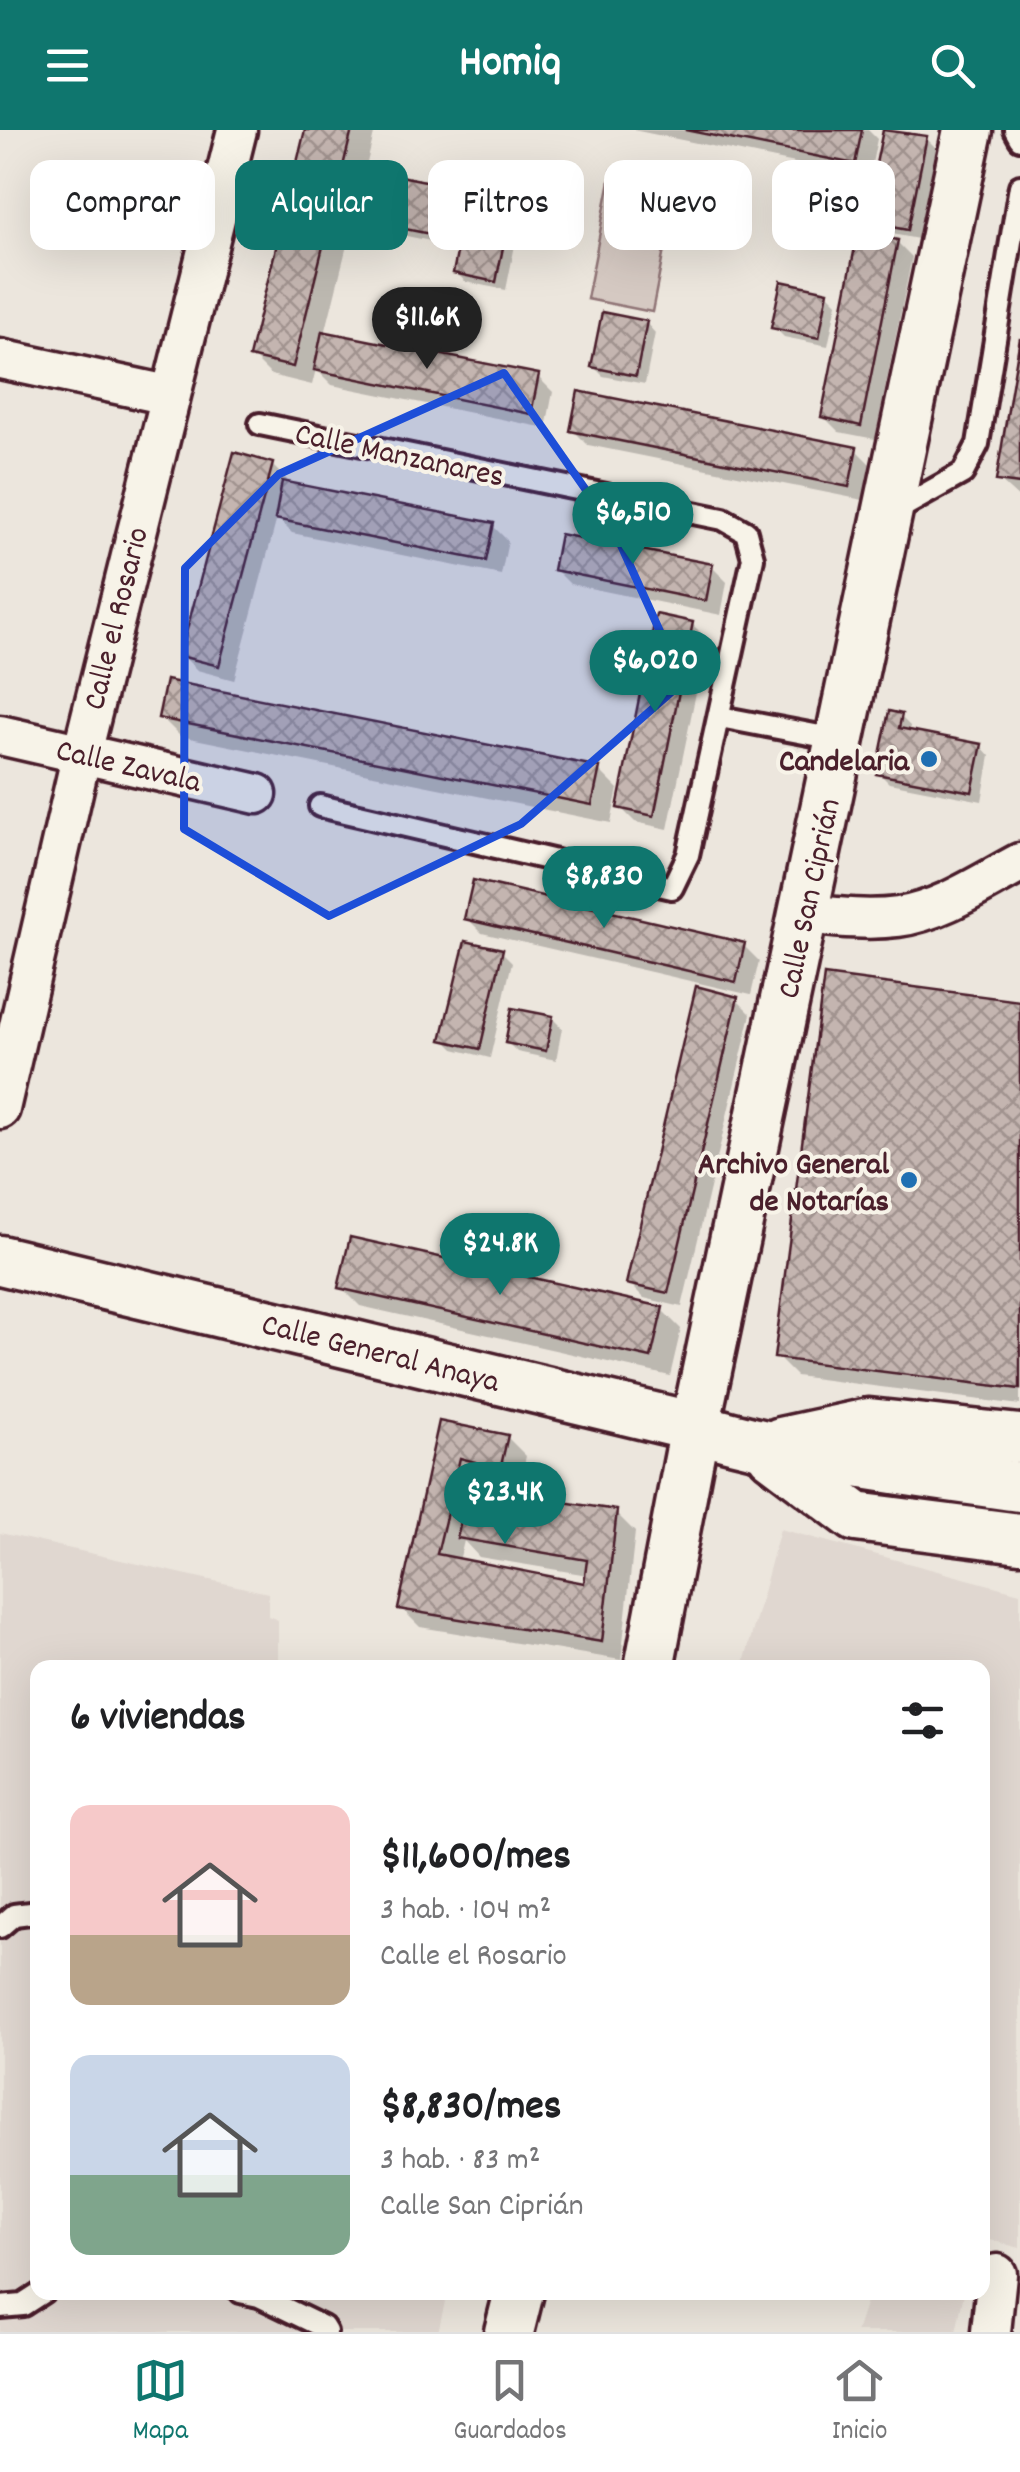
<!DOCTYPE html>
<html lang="es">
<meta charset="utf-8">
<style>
:root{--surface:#fff;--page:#f6f6f6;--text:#202124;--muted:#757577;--line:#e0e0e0;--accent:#0f766e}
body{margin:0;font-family:Dekko,sans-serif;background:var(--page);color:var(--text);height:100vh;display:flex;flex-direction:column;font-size:38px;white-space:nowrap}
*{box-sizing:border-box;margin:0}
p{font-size:32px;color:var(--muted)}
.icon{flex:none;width:55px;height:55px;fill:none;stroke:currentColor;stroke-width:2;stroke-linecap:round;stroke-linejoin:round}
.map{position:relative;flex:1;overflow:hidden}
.drawer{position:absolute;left:30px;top:1530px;width:960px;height:640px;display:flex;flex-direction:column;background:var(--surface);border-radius:20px;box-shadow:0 10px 40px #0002}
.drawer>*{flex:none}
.banner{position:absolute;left:30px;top:30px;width:960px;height:90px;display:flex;gap:20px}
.price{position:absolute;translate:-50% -85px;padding:0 22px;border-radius:35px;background:var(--accent);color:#fff;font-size:32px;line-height:65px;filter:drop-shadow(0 2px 5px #0008)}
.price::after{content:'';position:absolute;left:50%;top:60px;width:30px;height:22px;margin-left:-15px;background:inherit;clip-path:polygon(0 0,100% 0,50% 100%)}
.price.current{background:#222;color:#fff}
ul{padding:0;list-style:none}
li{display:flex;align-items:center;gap:30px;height:250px;padding:0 40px}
li span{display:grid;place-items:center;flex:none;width:280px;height:200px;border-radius:20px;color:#555}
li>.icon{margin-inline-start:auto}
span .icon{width:120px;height:120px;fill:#fffc;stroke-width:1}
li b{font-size:42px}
h2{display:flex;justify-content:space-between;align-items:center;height:120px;padding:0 40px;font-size:42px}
.tag{padding:0 35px;border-radius:20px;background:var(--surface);box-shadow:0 10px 40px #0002;font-size:35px;line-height:90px}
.tag.current{background:var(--accent);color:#fff}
header{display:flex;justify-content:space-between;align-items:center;height:130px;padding:0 40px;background:var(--accent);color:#fff;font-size:45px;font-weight:800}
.tabs{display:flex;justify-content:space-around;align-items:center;height:140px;border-top:2px solid var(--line);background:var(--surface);font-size:28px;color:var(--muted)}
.tabs a{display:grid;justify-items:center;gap:5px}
.tabs .current{color:var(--accent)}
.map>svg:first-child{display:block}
.built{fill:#e0d7d0}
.green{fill:#d5c9c2;stroke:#907476;stroke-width:2.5}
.shadow{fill:#0003;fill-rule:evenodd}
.building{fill:url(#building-cross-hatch);stroke:#4a1f2b;stroke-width:2.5;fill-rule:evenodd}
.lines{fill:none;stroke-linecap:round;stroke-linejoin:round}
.service-casing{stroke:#4a1f2b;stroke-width:28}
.minor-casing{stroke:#4a1f2b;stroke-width:45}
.tertiary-casing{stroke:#4a1f2b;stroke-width:55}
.service{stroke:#f7f3e8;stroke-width:20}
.minor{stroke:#f7f3e8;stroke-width:38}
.tertiary{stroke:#f7f3e8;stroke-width:48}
.marked{fill:#1d4ed8;fill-opacity:0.2;stroke:#1d4ed8;stroke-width:8;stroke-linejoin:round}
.poi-dot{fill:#1f6fb2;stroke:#f7f3e8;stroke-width:4}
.labels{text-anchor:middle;stroke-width:8;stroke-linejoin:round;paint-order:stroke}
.street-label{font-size:32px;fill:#4a1f2b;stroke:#f7f3e8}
.poi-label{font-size:32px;font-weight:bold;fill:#4a1f2b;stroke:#f7f3e8;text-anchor:end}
</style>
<header><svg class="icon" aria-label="menu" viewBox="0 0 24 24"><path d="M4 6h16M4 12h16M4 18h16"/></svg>Homiq<svg class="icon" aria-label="search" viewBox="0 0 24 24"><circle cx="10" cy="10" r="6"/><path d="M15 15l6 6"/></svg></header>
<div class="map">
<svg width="1020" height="2202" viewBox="0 0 1020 2202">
<defs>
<pattern id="building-cross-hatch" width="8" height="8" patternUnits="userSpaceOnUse" patternTransform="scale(2.5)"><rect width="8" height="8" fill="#c4b5b0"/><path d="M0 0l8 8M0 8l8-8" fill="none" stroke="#a1938f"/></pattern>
</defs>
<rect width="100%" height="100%" fill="#ece6dd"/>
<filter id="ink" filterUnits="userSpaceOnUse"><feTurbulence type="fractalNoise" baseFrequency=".01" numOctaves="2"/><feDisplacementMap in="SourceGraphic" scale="20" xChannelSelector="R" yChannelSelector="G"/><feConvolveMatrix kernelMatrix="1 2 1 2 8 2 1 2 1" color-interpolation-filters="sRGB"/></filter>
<g filter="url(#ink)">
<g class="built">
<polygon points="780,1399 1020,1463 1020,2118 983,2108 982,1538 743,1537"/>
<polygon points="0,1403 268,1463 268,1486 278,1490 278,1537 38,1538 38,2162 447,2163 438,2202 0,2202"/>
<polygon points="869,2163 964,2163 956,2202 856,2202"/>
</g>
<polygon class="green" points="612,40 677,53 652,182 587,169"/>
<g class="shadow">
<polygon points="307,0 375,0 365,41 449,59 459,68 450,115 358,96 353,91 325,204 538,247 553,262 546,298 332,255 316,239 312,255 271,245 252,226"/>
<polygon points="633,0 868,0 877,9 869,48"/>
<polygon points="926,8 936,18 918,109 877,101 867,91"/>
<polygon points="513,65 523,75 506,160 466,152 456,143"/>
<polygon points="897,112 912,127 875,309 839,302 824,287"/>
<polygon points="827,163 837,173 828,216 784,207 774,197"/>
<polygon points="646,193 655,203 645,254 603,246 593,236"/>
<polygon points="1020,223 1020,369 999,350"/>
<polygon points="573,300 855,319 870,334 863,370 588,315"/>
<polygon points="272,335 287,350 286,354 493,396 508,411 501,445 292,403 277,388 234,550 197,540 182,525"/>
<polygon points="712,437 727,452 721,485 570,454 555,439"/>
<polygon points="692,494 707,509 668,699 635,692 620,677"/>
<polygon points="900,586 910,596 909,602 981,616 990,626 982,671 889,653 879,643"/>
<polygon points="161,587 599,640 618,659 611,693 180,606"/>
<polygon points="467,788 744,816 759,831 751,865 482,803"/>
<polygon points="502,822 512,832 490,928 454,919 444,909"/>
<polygon points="736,869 751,884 682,1177 644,1168 629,1153"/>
<polygon points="1020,874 1020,1275 796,1246 777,1227"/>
<polygon points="552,888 562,898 556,930 517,922 507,912"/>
<polygon points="341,1157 662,1180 681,1199 670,1246 360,1176"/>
<path d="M 441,1294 L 507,1307 L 526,1326 L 517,1368 L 616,1383 L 635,1402 L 621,1530 L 420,1497 L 401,1478 ZM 464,1411 L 479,1427 L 588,1445 L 586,1456 L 459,1431 Z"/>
</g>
<g class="building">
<polygon points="305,0 352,0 293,237 249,227"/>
<polygon points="685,0 862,0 855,34"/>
<polygon points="883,0 927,6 908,100 864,92"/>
<polygon points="356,37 450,56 440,106 346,87"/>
<polygon points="471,54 514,63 496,152 453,143"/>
<polygon points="858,102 898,110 861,296 821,287"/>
<polygon points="781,151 828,161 819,208 771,198"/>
<polygon points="602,182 647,191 636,246 591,237"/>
<polygon points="322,201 539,244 531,284 314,240"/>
<polygon points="1020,208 1020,354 996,351"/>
<polygon points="578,261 857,317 849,357 570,301"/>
<polygon points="234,322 273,333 219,536 180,526"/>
<polygon points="282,351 494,393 486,431 275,389"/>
<polygon points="560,404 713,434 706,471 553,440"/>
<polygon points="656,484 693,492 654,686 617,678"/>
<polygon points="166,550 600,637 592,675 158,588"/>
<polygon points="889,581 902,584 899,598 982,614 972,662 876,644"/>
<polygon points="473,750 745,813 736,852 464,789"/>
<polygon points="465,811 503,819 480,919 441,910"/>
<polygon points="824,845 1020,871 1020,1259 774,1228"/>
<polygon points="696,856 738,867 668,1163 626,1154"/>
<polygon points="512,878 553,886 546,921 505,913"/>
<polygon points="350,1107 663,1177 651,1228 338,1158"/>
<path d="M 439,1291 L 508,1305 L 495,1362 L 617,1380 L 602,1512 L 398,1479 ZM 460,1328 L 475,1332 L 457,1408 L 587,1430 L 584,1453 L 437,1424 Z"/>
</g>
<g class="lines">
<defs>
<g id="service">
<polyline points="1015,0 1020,9"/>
<polyline points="260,294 723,389 746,402 753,428 688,725 672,758 320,676"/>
<polyline points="890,384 963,343 978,314 1020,56"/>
<polyline points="720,587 841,610"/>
<polyline points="0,1797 14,1785 38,1782"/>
<polyline points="240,2162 259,2166 323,2197 326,2202"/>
<polyline points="0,2177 23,2175 43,2162"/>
</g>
<g id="minor">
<polyline points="0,229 168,265"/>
<polyline points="0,605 257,664"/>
<path d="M 804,784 C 834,787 867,791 898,787 C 941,781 982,753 1020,733"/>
<polyline points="0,979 82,623 237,0"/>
<polyline points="991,2202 997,2144"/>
</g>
<g id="tertiary">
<path d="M 0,1130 L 695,1297 C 801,1328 910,1342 1020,1357"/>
<polyline points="781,1312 869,1293 1020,1309"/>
<polyline points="772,1324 856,1387 1020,1408"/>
<polyline points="649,1538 695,1297 968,0"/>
<polyline points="509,2202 519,2162"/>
</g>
</defs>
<use href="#service" class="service-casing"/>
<use href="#minor" class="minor-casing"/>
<use href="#tertiary" class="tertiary-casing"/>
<use href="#service" class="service"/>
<use href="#minor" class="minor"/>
<use href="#tertiary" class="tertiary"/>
</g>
</g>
<path class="marked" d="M 504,243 L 614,400 L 683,552 L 521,694 L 329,786 L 184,699 L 185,438 L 279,344 Z"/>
<g class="poi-dot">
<circle cx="929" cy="629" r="10"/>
<circle cx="909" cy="1050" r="10"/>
</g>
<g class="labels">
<g class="street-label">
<text transform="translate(400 323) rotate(12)" y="11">Calle Manzanares</text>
<text transform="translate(114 488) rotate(-76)" y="11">Calle el Rosario</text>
<text transform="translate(129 634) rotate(13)" y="11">Calle Zavala</text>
<text transform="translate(807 768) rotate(-78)" y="11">Calle San Ciprián</text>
<text transform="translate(381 1221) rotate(14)" y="11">Calle General Anaya</text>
</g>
<g class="poi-label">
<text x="909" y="640">Candelaria</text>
<text x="889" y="1043">Archivo General<tspan x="889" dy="37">de Notarías</tspan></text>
</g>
</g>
</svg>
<b class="price current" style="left:427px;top:242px">$11.6K</b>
<b class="price" style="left:633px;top:437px">$6,510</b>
<b class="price" style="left:655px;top:585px">$6,020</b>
<b class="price" style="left:604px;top:801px">$8,830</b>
<b class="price" style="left:500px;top:1168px">$24.8K</b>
<b class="price" style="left:505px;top:1417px">$23.4K</b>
<div class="banner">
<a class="tag">Comprar</a>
<a class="tag current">Alquilar</a>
<a class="tag">Filtros</a>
<a class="tag">Nuevo</a>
<a class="tag">Piso</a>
</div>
<section class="drawer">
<h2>6 viviendas<svg class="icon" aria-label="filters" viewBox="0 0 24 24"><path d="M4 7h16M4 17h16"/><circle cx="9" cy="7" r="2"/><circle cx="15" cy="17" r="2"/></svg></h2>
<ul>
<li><span style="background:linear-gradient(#f6c9c9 65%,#b9a48a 0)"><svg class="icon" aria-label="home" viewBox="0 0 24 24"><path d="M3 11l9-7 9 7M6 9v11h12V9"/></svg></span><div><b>$11,600/mes</b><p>3 hab. · 104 m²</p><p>Calle el Rosario</p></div></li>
<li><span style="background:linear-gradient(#c9d6e8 60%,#7fa58c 0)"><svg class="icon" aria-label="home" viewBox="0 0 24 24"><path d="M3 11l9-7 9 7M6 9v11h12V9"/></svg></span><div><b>$8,830/mes</b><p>3 hab. · 83 m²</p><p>Calle San Ciprián</p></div></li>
</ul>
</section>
</div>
<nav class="tabs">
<a class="current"><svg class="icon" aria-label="map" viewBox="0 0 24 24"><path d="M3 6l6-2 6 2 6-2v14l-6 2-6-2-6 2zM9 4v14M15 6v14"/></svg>Mapa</a>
<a><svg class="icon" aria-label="saved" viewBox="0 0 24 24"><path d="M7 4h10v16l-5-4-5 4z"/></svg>Guardados</a>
<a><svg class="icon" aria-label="home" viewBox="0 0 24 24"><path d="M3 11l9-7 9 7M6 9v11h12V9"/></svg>Inicio</a>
</nav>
